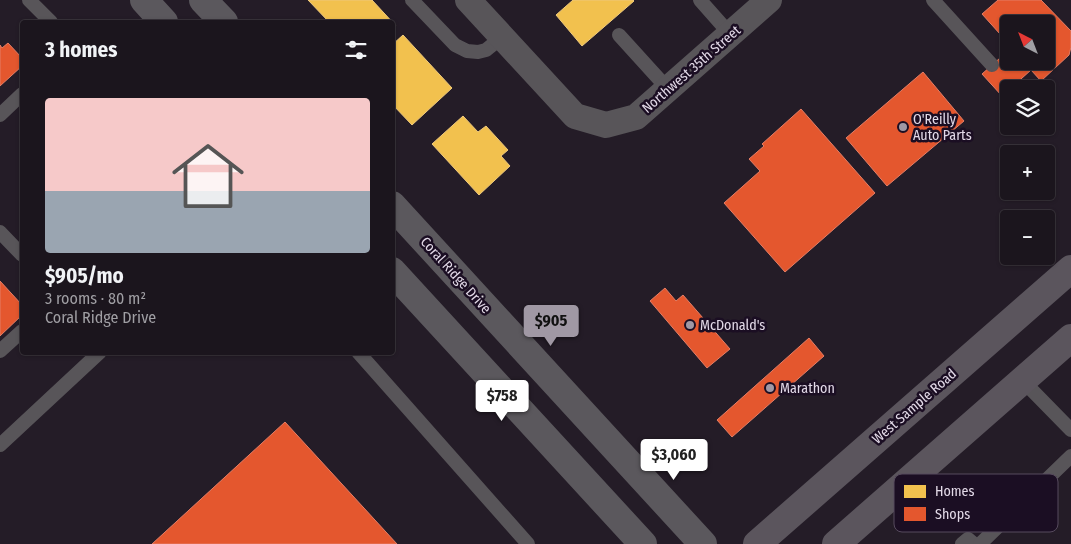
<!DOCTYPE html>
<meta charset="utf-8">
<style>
:root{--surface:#1b151d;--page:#241e26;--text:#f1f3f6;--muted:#a09fa4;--line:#39343b;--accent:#a098a4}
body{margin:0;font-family:"Fira Sans Condensed",sans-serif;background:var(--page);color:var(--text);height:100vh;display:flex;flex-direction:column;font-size:19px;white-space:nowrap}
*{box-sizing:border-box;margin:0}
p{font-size:16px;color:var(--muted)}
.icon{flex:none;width:28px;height:28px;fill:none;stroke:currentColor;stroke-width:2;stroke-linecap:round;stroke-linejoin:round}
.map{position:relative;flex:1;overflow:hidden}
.side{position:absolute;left:20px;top:20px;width:375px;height:335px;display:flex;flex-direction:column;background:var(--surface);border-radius:5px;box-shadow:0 1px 4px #0004,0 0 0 1px var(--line)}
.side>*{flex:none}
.needle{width:32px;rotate:318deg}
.buttons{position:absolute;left:1000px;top:15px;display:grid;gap:10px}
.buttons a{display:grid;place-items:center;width:55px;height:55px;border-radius:5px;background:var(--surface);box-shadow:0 1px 4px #0004,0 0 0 1px var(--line);font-size:25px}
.price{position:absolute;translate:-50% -42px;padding:0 11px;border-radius:5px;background:#fff;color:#222;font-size:16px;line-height:32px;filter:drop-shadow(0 1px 2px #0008)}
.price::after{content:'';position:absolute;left:50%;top:30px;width:15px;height:11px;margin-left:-8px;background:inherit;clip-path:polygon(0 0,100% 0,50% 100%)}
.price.selected{background:var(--accent);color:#111}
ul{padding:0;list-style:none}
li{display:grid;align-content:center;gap:10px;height:265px;padding:0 25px}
li span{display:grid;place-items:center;height:155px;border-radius:5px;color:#555}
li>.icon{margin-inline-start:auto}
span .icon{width:90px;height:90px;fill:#fffc;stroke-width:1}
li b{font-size:21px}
h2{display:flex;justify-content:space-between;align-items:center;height:60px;padding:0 25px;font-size:21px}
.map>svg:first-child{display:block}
.homes{fill:#f2c14e;stroke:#eec87c}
.shops{fill:#e4572e;stroke:#e47e66}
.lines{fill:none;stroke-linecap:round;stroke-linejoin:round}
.lane{stroke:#585559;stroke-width:14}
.street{stroke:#585559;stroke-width:26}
.secondary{stroke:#5b585d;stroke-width:28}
.primary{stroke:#5b555d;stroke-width:28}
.poi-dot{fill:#a098a4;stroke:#1b0e23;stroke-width:2}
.labels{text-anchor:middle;stroke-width:5;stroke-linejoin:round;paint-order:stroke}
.street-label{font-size:14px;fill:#e3dae8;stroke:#1b0e23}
.poi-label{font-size:14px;fill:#e3dae8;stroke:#1b0e23;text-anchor:start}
.key{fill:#1b0e23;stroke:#574b5e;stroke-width:1}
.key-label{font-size:14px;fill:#e3dae8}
</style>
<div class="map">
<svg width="1071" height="544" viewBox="0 0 1071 544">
<rect width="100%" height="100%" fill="#241c27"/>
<g class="homes">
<polygon points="308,0 372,0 396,26 392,29 392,22 329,22"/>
<polygon points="573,0 633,0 634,1 582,46 556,15"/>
<polygon points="403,35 452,88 412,125 392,104 392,45"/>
<polygon points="463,116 478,132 486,126 508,150 501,156 510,166 479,195 432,144"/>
</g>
<g class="shops">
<polygon points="998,0 1041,0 1071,31 1071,47 1069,55 1041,81 1031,70 1002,96 982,74 1009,50 1009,61 1046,61 1046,24 1009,24 1009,44 982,14"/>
<polygon points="8,43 22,58 22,66 0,86 0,45 2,48"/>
<polygon points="923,72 964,121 887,186 846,138"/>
<polygon points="801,109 875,193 785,272 724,203 760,171 749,159 764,146 762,144"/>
<polygon points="0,281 22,305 22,315 0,336"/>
<polygon points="665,288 676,301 683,295 730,349 707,368 650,301"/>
<polygon points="809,338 824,356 732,437 717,420"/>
<polygon points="285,422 397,544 152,544"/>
</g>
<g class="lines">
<g class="lane">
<polyline points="29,0 51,22"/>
<polyline points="412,0 455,45 467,51 478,52 486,50 502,37"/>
<polyline points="700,0 730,34"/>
<polyline points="933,0 992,65"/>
<polyline points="619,35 668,89"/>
<polyline points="1012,87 1014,89"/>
<polyline points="0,115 22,94"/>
<polyline points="0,232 22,255"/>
<polyline points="0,351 22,331"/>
<polyline points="358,352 528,544"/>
<polyline points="1023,381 1071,430"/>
<polyline points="0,445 100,352"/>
<polyline points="962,544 968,539 974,544"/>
<polyline points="980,544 1071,456"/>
</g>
<polyline class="street" points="468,0 575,116 606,125 636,117 769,0"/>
<g class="secondary">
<polyline points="144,0 164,22"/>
<polyline points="203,0 224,22"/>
<polyline points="392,205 703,544"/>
<polyline points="392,271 643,544"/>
</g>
<g class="primary">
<polyline points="757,544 1071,269"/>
<polyline points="836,544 1071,338"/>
</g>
</g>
<g class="poi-dot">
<circle cx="903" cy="127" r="5"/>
<circle cx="690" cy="325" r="5"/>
<circle cx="770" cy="388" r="5"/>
</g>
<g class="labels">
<g class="street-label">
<text transform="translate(691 69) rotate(-41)" y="5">Northwest 35th Street</text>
<text transform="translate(456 275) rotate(48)" y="5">Coral Ridge Drive</text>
<text transform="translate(914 406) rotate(-41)" y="5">West Sample Road</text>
</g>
<g class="poi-label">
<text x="913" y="124">O'Reilly<tspan x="913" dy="16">Auto Parts</tspan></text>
<text x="700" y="330">McDonald's</text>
<text x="780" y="393">Marathon</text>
</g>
</g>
<rect x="894" y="474" width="164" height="58" rx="8" class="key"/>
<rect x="904" y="485" width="22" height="13" fill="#f2c14e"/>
<rect x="904" y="507" width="22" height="14" fill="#e4572e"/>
<g class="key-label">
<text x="935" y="496">Homes</text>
<text x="935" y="519">Shops</text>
</g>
</svg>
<div class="buttons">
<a><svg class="needle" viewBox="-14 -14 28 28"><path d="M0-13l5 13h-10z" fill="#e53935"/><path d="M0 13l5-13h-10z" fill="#a09fa4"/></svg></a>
<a><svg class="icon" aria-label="layers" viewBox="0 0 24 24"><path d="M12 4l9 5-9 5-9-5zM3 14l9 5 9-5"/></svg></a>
<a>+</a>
<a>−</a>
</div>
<b class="price selected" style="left:551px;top:347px">$905</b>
<b class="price" style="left:502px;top:422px">$758</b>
<b class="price" style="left:674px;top:481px">$3,060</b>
<section class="side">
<h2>3 homes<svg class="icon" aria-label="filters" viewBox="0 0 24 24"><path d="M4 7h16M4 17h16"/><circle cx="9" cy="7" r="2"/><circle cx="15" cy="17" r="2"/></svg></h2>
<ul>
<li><span style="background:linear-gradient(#f6c9c9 60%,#9aa5b1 0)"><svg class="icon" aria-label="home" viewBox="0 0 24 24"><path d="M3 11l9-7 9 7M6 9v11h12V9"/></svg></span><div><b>$905/mo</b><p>3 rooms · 80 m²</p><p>Coral Ridge Drive</p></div></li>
</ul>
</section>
</div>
